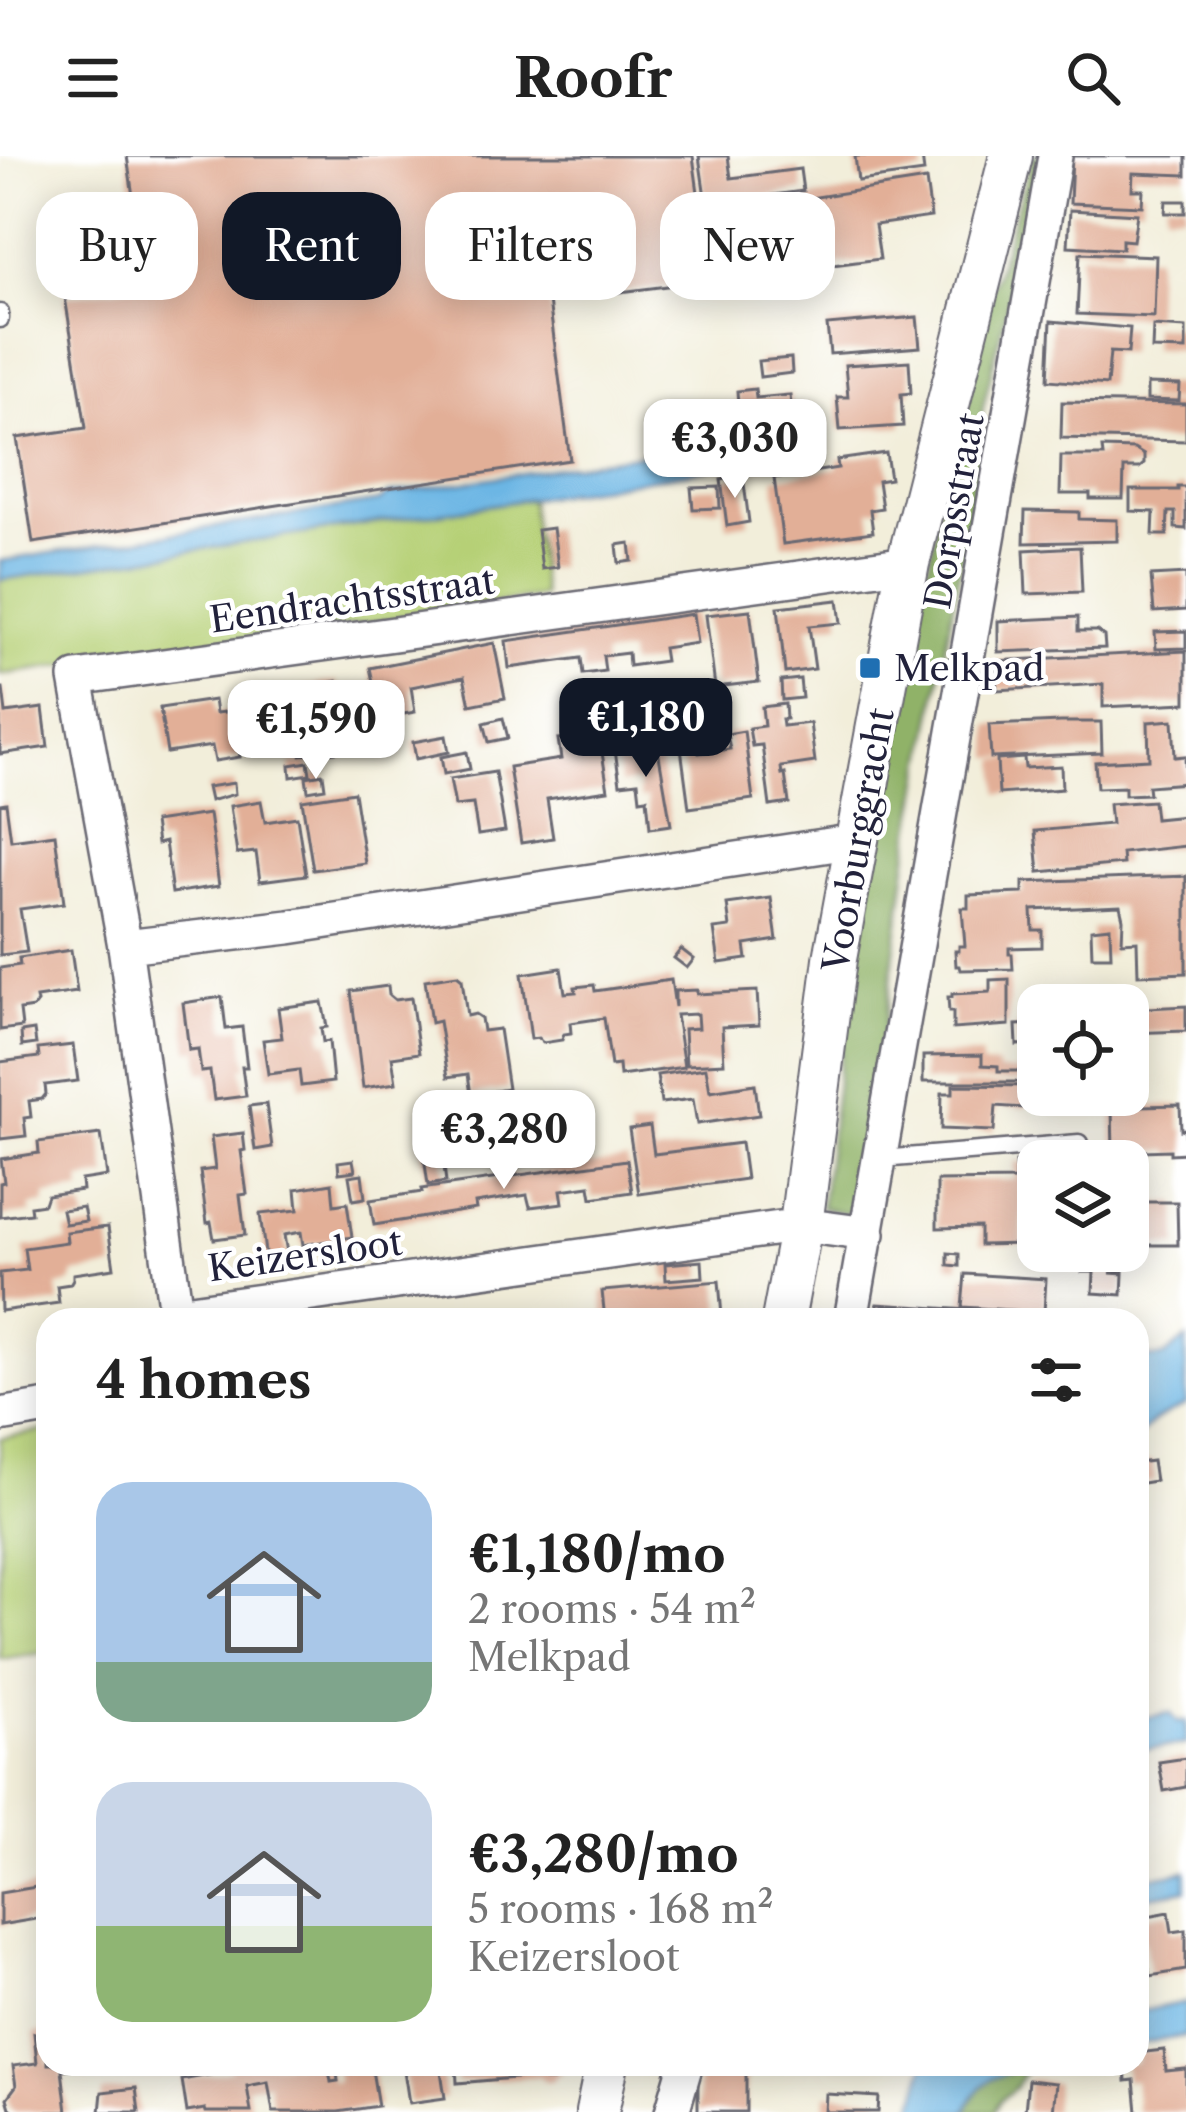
<!DOCTYPE html>
<meta charset="utf-8">
<style>
:root{--surface:#fff;--page:#f2f2f2;--text:#222;--muted:#767676;--accent:#111827}
body{margin:0;font-family:"Libre Caslon Text",serif;background:var(--page);color:var(--text);height:100vh;display:flex;flex-direction:column;font-size:45px;white-space:nowrap}
*{box-sizing:border-box;margin:0}
p{font-size:39px;color:var(--muted)}
.icon{flex:none;width:66px;height:66px;fill:none;stroke:currentColor;stroke-width:2;stroke-linecap:round;stroke-linejoin:round}
.map{position:relative;flex:1;overflow:hidden}
.drawer{position:absolute;left:36px;top:1152px;width:1113px;height:768px;display:flex;flex-direction:column;background:var(--surface);border-radius:36px;box-shadow:0 6px 30px #0003}
.drawer>*{flex:none}
.top-card{position:absolute;left:36px;top:36px;width:1116px;height:108px;display:flex;gap:24px}
.tools{position:absolute;left:1017px;top:828px;display:grid;gap:24px}
.tools a{display:grid;place-items:center;width:132px;height:132px;border-radius:24px;background:var(--surface);box-shadow:0 6px 30px #0003;font-size:60px}
.price{position:absolute;translate:-50% -102px;padding:0 27px;border-radius:24px;background:#fff;color:#222;font-size:39px;line-height:78px;filter:drop-shadow(0 3px 6px #0008)}
.price::after{content:'';position:absolute;left:50%;top:72px;width:36px;height:27px;margin-left:-18px;background:inherit;clip-path:polygon(0 0,100% 0,50% 100%)}
.price.selected{background:var(--accent);color:#fff}
ul{padding:0;list-style:none}
li{display:flex;align-items:center;gap:36px;height:300px;padding:0 60px}
li span{display:grid;place-items:center;flex:none;width:336px;height:240px;border-radius:36px;color:#555}
li>.icon{margin-inline-start:auto}
span .icon{width:144px;height:144px;fill:#fffc;stroke-width:1}
li b{font-size:51px}
h2{display:flex;justify-content:space-between;align-items:center;height:144px;padding:0 60px;font-size:51px}
.chip{padding:0 42px;border-radius:36px;background:var(--surface);box-shadow:0 6px 30px #0003;font-size:42px;line-height:108px}
.chip.selected{background:var(--accent);color:#fff}
header{display:flex;justify-content:space-between;align-items:center;height:156px;padding:0 60px;background:var(--surface);font-size:54px;font-weight:700}
.map>svg:first-child{display:block}
.green{fill:#b6d076;stroke:#6c7958;stroke-width:3}
.forest{fill:#90b267;stroke:#596a51;stroke-width:3}
.water{fill:#6cb6e4;stroke:#476c90;stroke-width:3}
.building{fill:#e2af97}
.lines{fill:none;stroke-linecap:round;stroke-linejoin:round}
.service-casing{stroke:#6b6973;stroke-width:21}
.minor-casing{stroke:#6b6973;stroke-width:38}
.tertiary-casing{stroke:#6b6973;stroke-width:46}
.service{stroke:#fff;stroke-width:16}
.minor{stroke:#fff;stroke-width:33}
.tertiary{stroke:#fff;stroke-width:42}
.poi-dot{fill:#1f6fb2;stroke:#fff;stroke-width:4.5}
.labels{text-anchor:middle;stroke-width:9;stroke-linejoin:round;paint-order:stroke}
.street-label{font-size:36px;fill:#22223b;stroke:#fff}
.poi-label{font-size:36px;fill:#22223b;stroke:#fff;text-anchor:start}
</style>
<header><svg class="icon" aria-label="menu" viewBox="0 0 24 24"><path d="M4 6h16M4 12h16M4 18h16"/></svg>Roofr<svg class="icon" aria-label="search" viewBox="0 0 24 24"><circle cx="10" cy="10" r="6"/><path d="M15 15l6 6"/></svg></header>
<div class="map">
<svg width="1186" height="1956" viewBox="0 0 1186 1956">
<rect width="100%" height="100%" fill="#fff"/>
<filter id="ink" filterUnits="userSpaceOnUse"><feTurbulence type="fractalNoise" baseFrequency=".00833" numOctaves="2"/><feDisplacementMap in="SourceGraphic" scale="24" xChannelSelector="R" yChannelSelector="G"/><feConvolveMatrix kernelMatrix="1 2 1 2 8 2 1 2 1" color-interpolation-filters="sRGB"/></filter>
<filter id="wash" filterUnits="userSpaceOnUse"><feTurbulence type="fractalNoise" baseFrequency=".004" numOctaves="4" result="noise"/><feDisplacementMap in="SourceGraphic" scale="48" xChannelSelector="R" yChannelSelector="G"/><feGaussianBlur stdDeviation="2.7" result="paint"/><feColorMatrix in="noise" values="0 0 0 0 0 0 0 0 0 0 0 0 0 0 0 0 0 1.4 0 .05"/><feComposite in="paint" operator="in"/></filter>
<g filter="url(#wash)">
<rect width="100%" height="100%" fill="#f2eeda"/>
<g class="green">
<polygon points="530,343 543,440 86,510 85,506 0,519 0,424"/>
<polygon points="48,1274 48,1496 0,1503 0,1282"/>
</g>
<g class="forest">
<polygon points="1033,0 1042,0 983,252 970,357 911,679 861,1044 849,1058 821,1051 859,753 973,190"/>
<path d="M 1027,1912 L 1015,1932 L 1000,1944 L 994,1956 L 965,1956 C 983,1921 992,1922 1027,1912 Z"/>
</g>
<g class="water">
<polygon points="701,289 714,295 708,313 530,343 0,424 0,405 380,345 388,338"/>
<polygon points="1186,1183 1186,1248 1154,1265 1137,1281 1137,1203 1164,1201"/>
<polygon points="1170,1557 1178,1566 1186,1565 1186,1588 1137,1595 1138,1563"/>
<polygon points="1186,1715 1186,1734 1137,1742 1137,1724"/>
<polygon points="1186,1846 1186,1880 1137,1888 1137,1856"/>
<path d="M 925,1908 L 1040,1908 C 1002,1919 983,1917 965,1956 L 912,1956 Z"/>
</g>
<g id="blocks">
<g class="building">
<polygon points="127,0 693,0 701,59 926,24 931,61 875,69 880,103 549,145 570,304 33,387 17,282 86,272 65,141 146,128"/>
<polygon points="699,0 728,0 731,22 800,13 803,35 706,48"/>
<polygon points="855,0 922,0 924,16 858,25"/>
<polygon points="1072,0 1186,0 1186,19 1133,17 1132,34 1143,34 1142,50 1070,47"/>
<polygon points="1166,45 1185,45 1185,57 1165,57"/>
<polygon points="1070,54 1137,58 1133,85 1122,84 1122,93 1068,90"/>
<polygon points="1080,97 1156,100 1154,161 1077,158"/>
<polygon points="917,161 920,191 830,198 827,169"/>
<polygon points="1051,165 1130,172 1128,197 1110,196 1107,229 1048,224"/>
<polygon points="1153,170 1186,172 1186,194 1152,193"/>
<polygon points="791,202 792,217 760,221 758,205"/>
<polygon points="909,205 911,237 901,238 903,270 840,274 837,241 848,241 845,209"/>
<polygon points="1147,228 1180,229 1179,245 1147,244"/>
<polygon points="755,233 756,242 790,239 793,272 748,276 745,247 738,248 737,235"/>
<polygon points="1062,246 1186,248 1186,285 1061,282"/>
<polygon points="1102,292 1134,293 1144,299 1144,308 1139,312 1124,312 1123,343 1090,343 1090,338 1060,338 1061,300 1103,300"/>
<polygon points="886,297 890,323 878,325 882,352 870,354 873,376 783,388 774,322 838,312 837,304"/>
<polygon points="743,320 749,366 727,370 721,324"/>
<polygon points="719,331 720,352 693,353 691,332"/>
<polygon points="1178,331 1186,331 1186,373 1175,372 1175,356 1168,356 1167,379 1153,379 1154,356 1130,355 1130,334 1178,334"/>
<polygon points="1025,355 1079,356 1079,363 1117,364 1117,385 1024,387"/>
<polygon points="553,372 558,411 542,413 537,374"/>
<polygon points="630,387 632,405 619,407 617,389"/>
<polygon points="1080,391 1082,436 1026,438 1024,394"/>
<polygon points="1186,418 1186,454 1154,456 1151,420"/>
<polygon points="838,444 841,467 809,470 815,513 785,517 778,451"/>
<polygon points="750,454 759,526 715,531 706,459"/>
<polygon points="693,458 697,487 663,492 665,505 629,510 628,497 603,500 605,515 583,518 581,502 509,512 506,485"/>
<polygon points="1078,461 1078,475 1097,475 1104,480 1105,492 998,496 998,465"/>
<polygon points="1186,475 1186,492 1156,493 1155,476"/>
<polygon points="494,487 505,542 470,549 464,521 411,531 415,556 381,562 370,512"/>
<polygon points="1186,495 1186,547 1103,551 1103,528 997,534 995,505"/>
<polygon points="800,523 802,542 782,544 781,525"/>
<polygon points="337,525 347,595 301,599 298,582 282,585 277,552 293,549 291,534"/>
<polygon points="0,533 3,533 6,557 43,552 48,591 0,598"/>
<polygon points="708,536 710,554 692,556 690,538"/>
<polygon points="214,544 216,557 233,555 240,601 215,605 212,590 167,597 160,552"/>
<polygon points="785,548 786,563 782,563 783,570 810,567 815,606 781,611 782,619 785,618 789,647 770,650 762,589 752,590 749,572 764,570 762,551"/>
<polygon points="503,562 508,582 489,586 484,567"/>
<polygon points="1173,564 1175,601 1185,600 1186,627 1148,630 1149,638 1125,639 1125,631 1097,632 1095,606 1149,603 1148,566"/>
<polygon points="1061,566 1101,566 1102,597 991,602 989,569"/>
<polygon points="744,575 753,643 689,652 680,585 696,582 699,597 730,593 727,578"/>
<polygon points="599,578 608,634 547,643 553,682 521,687 509,611 561,603 558,583"/>
<polygon points="446,580 449,596 416,603 413,586"/>
<polygon points="657,588 671,669 650,672 647,642 640,643 638,626 620,628 615,594"/>
<polygon points="467,596 470,613 444,618 441,601"/>
<polygon points="1024,602 1025,612 1061,610 1062,633 999,638 997,604"/>
<polygon points="308,606 310,618 291,621 290,609"/>
<polygon points="495,616 505,675 478,679 473,648 455,650 450,623"/>
<polygon points="323,618 325,632 308,635 306,621"/>
<polygon points="234,627 235,638 210,645 207,631"/>
<polygon points="354,636 365,707 313,714 302,644"/>
<polygon points="261,645 265,666 297,661 306,719 260,725 256,696 237,698 230,650"/>
<polygon points="1153,645 1155,663 1186,660 1186,690 1122,697 1123,708 1039,716 1035,675 1111,668 1109,648"/>
<polygon points="6,647 11,684 55,678 64,747 20,753 27,796 0,799 0,648"/>
<polygon points="209,658 219,730 172,737 165,686 157,688 154,666"/>
<polygon points="1186,720 1186,817 1138,819 1137,785 1122,786 1123,763 1120,750 1032,754 1033,774 1042,774 1042,791 1009,792 1009,798 1012,798 1013,813 960,814 959,810 956,810 955,795 959,795 959,790 965,790 962,752 968,752 968,739 1023,737 1023,726"/>
<polygon points="771,742 777,784 745,789 747,803 719,807 714,773 730,771 727,748"/>
<polygon points="1110,771 1111,800 1092,800 1091,773"/>
<polygon points="681,793 694,803 687,812 674,802"/>
<polygon points="71,794 77,836 36,842 37,847 33,852 20,854 22,871 0,874 0,812 20,809 19,802"/>
<polygon points="561,812 565,837 576,836 575,831 594,829 595,835 671,824 675,851 675,835 697,834 697,838 757,835 759,869 722,871 724,907 686,909 684,873 698,872 697,858 676,859 684,911 620,920 619,909 611,910 604,862 570,867 571,877 564,878 562,884 543,887 538,882 531,883 522,818"/>
<polygon points="457,819 462,823 467,860 475,858 481,862 483,875 499,873 508,933 471,939 468,918 448,921 439,865 431,867 425,824"/>
<polygon points="1009,823 1009,869 953,873 953,856 949,856 948,841 952,841 952,838 990,836 990,824"/>
<polygon points="388,830 389,839 395,844 411,842 419,897 392,901 396,927 363,932 351,835"/>
<polygon points="222,841 226,873 242,871 247,911 242,911 246,940 214,944 210,915 201,916 198,893 189,894 183,847"/>
<polygon points="322,846 327,871 321,872 323,886 329,885 333,926 301,930 299,914 268,918 263,884 282,882 278,852"/>
<polygon points="1186,850 1186,875 1128,877 1128,853"/>
<polygon points="1038,868 1038,887 1017,889 1016,869"/>
<polygon points="34,874 36,888 22,890 21,876"/>
<polygon points="73,889 78,925 45,929 46,938 42,943 29,945 31,961 24,962 26,980 0,983 0,906 39,901 38,893"/>
<polygon points="982,899 982,909 998,910 998,915 1022,915 1023,926 923,926 923,900"/>
<polygon points="706,912 710,935 755,928 759,959 697,968 693,943 661,947 657,919"/>
<polygon points="1140,922 1141,950 1180,949 1181,974 1185,973 1186,997 1170,998 1170,994 1113,996 1112,952 1078,954 1078,939 1128,939 1128,923"/>
<polygon points="953,929 1033,930 1032,946 1024,952 996,950 994,975 941,973 942,937 953,937"/>
<polygon points="266,948 272,991 255,994 249,950"/>
<polygon points="650,970 654,998 741,987 746,1023 639,1038 629,973"/>
<polygon points="243,977 245,994 241,995 247,1038 240,1039 245,1079 214,1083 211,1066 207,1067 200,1015 215,1013 211,981"/>
<polygon points="101,978 107,1020 81,1024 82,1034 47,1039 44,1048 30,1050 31,1057 0,1061 0,1027 4,1026 1,1003 39,997 38,986"/>
<polygon points="440,978 446,1026 428,1029 421,980"/>
<polygon points="353,1004 355,1015 339,1017 338,1006"/>
<polygon points="627,1004 632,1036 592,1042 590,1030 561,1034 563,1047 530,1051 527,1039 475,1047 476,1053 374,1069 370,1044 422,1036 421,1033"/>
<polygon points="1015,1006 1038,1006 1038,1028 1022,1028 1023,1088 980,1089 980,1071 937,1072 937,1025 1015,1024"/>
<polygon points="362,1018 365,1042 353,1044 349,1020"/>
<polygon points="332,1027 334,1049 347,1047 352,1081 303,1089 301,1076 284,1079 289,1109 267,1112 260,1058 298,1054 296,1033"/>
<polygon points="1128,1046 1177,1046 1178,1089 1128,1089"/>
<polygon points="83,1051 86,1065 65,1068 62,1054"/>
<polygon points="108,1071 114,1112 73,1118 73,1123 70,1128 57,1130 59,1147 1,1155 0,1117 27,1114 24,1092 67,1086 66,1076"/>
<polygon points="1081,1095 1123,1095 1123,1116 1110,1117 1123,1118 1122,1139 1093,1137 1094,1116 1082,1116"/>
<polygon points="948,1097 959,1098 959,1110 948,1109"/>
<polygon points="702,1105 703,1121 666,1124 665,1108"/>
<polygon points="965,1118 1046,1123 1044,1156 962,1151"/>
<polygon points="719,1125 722,1160 712,1161 712,1164 605,1164 602,1135"/>
<polygon points="877,1148 983,1155 982,1164 876,1164"/>
<polygon points="1152,1305 1155,1325 1137,1328 1137,1307"/>
<polygon points="1186,1602 1186,1631 1164,1635 1159,1606"/>
<polygon points="48,1729 48,1761 0,1769 0,1737"/>
<polygon points="1169,1756 1172,1776 1186,1774 1186,1814 1150,1820 1144,1782 1137,1783 1137,1762"/>
<polygon points="48,1875 48,1908 86,1908 86,1911 62,1914 67,1956 15,1956 10,1952 7,1942 16,1930 13,1910 37,1907 34,1877"/>
<polygon points="1164,1894 1166,1915 1186,1913 1186,1956 1137,1956 1134,1924 1126,1925 1125,1908 1137,1908 1137,1897"/>
<polygon points="230,1908 328,1908 331,1926 338,1925 336,1908 371,1908 378,1950 338,1956 273,1956 268,1926 247,1930 251,1956 206,1956 205,1953 187,1956 182,1924 231,1915"/>
<polygon points="403,1908 440,1908 445,1942 409,1947"/>
<polygon points="456,1908 561,1908 562,1918 558,1918 553,1925 545,1925 539,1920 457,1927"/>
<polygon points="698,1915 746,1916 746,1956 698,1956"/>
<polygon points="1028,1924 1056,1927 1053,1956 1025,1955"/>
<polygon points="136,1932 139,1956 100,1956 102,1936"/>
<polygon points="826,1938 879,1941 878,1956 825,1956"/>
</g>
</g>
</g>
<g filter="url(#ink)">
<use href="#blocks" fill-opacity="0" stroke="#6b6973" stroke-width="3"/>
<g class="lines">
<defs>
<g id="service">
<polyline points="0,157 0,163"/>
<polyline points="881,1003 1079,987"/>
</g>
<g id="minor">
<polyline points="125,790 76,522 908,407"/>
<polyline points="177,1157 801,1069 868,1078"/>
<polyline points="177,1164 125,790 289,771 856,685"/>
<polyline points="851,1164 1055,0"/>
<polyline points="0,1259 48,1251"/>
<polyline points="672,1956 686,1908"/>
</g>
<g id="tertiary">
<polyline points="783,1164 801,1069 835,803 908,407 1011,0"/>
<polyline points="597,1956 607,1908"/>
</g>
</defs>
<use href="#service" class="service-casing"/>
<use href="#minor" class="minor-casing"/>
<use href="#tertiary" class="tertiary-casing"/>
<use href="#service" class="service"/>
<use href="#minor" class="minor"/>
<use href="#tertiary" class="tertiary"/>
</g>
</g>
<rect class="poi-dot" x="858" y="500" width="24" height="24" rx="6"/>
<g class="labels">
<g class="street-label">
<text transform="translate(954 355) rotate(-80)" y="13">Dorpsstraat</text>
<text transform="translate(352 444) rotate(-8)" y="13">Eendrachtsstraat</text>
<text transform="translate(858 684) rotate(-80)" y="13">Voorburggracht</text>
<text transform="translate(305 1099) rotate(-8)" y="13">Keizersloot</text>
</g>
<g class="poi-label">
<text x="894" y="525">Melkpad</text>
</g>
</g>
</svg>
<div class="tools">
<a><svg class="icon" aria-label="locate" viewBox="0 0 24 24"><circle cx="12" cy="12" r="6"/><path d="M12 2v4M12 18v4M2 12h4M18 12h4"/></svg></a>
<a><svg class="icon" aria-label="layers" viewBox="0 0 24 24"><path d="M12 4l9 5-9 5-9-5zM3 14l9 5 9-5"/></svg></a>
</div>
<b class="price" style="left:735px;top:345px">€3,030</b>
<b class="price selected" style="left:646px;top:624px">€1,180</b>
<b class="price" style="left:316px;top:626px">€1,590</b>
<b class="price" style="left:504px;top:1036px">€3,280</b>
<div class="top-card">
<a class="chip">Buy</a>
<a class="chip selected">Rent</a>
<a class="chip">Filters</a>
<a class="chip">New</a>
</div>
<section class="drawer">
<h2>4 homes<svg class="icon" aria-label="filters" viewBox="0 0 24 24"><path d="M4 7h16M4 17h16"/><circle cx="9" cy="7" r="2"/><circle cx="15" cy="17" r="2"/></svg></h2>
<ul>
<li><span style="background:linear-gradient(#a9c7e8 75%,#7fa58c 0)"><svg class="icon" aria-label="home" viewBox="0 0 24 24"><path d="M3 11l9-7 9 7M6 9v11h12V9"/></svg></span><div><b>€1,180/mo</b><p>2 rooms · 54 m²</p><p>Melkpad</p></div></li>
<li><span style="background:linear-gradient(#c9d6e8 60%,#8fb573 0)"><svg class="icon" aria-label="home" viewBox="0 0 24 24"><path d="M3 11l9-7 9 7M6 9v11h12V9"/></svg></span><div><b>€3,280/mo</b><p>5 rooms · 168 m²</p><p>Keizersloot</p></div></li>
</ul>
</section>
</div>
